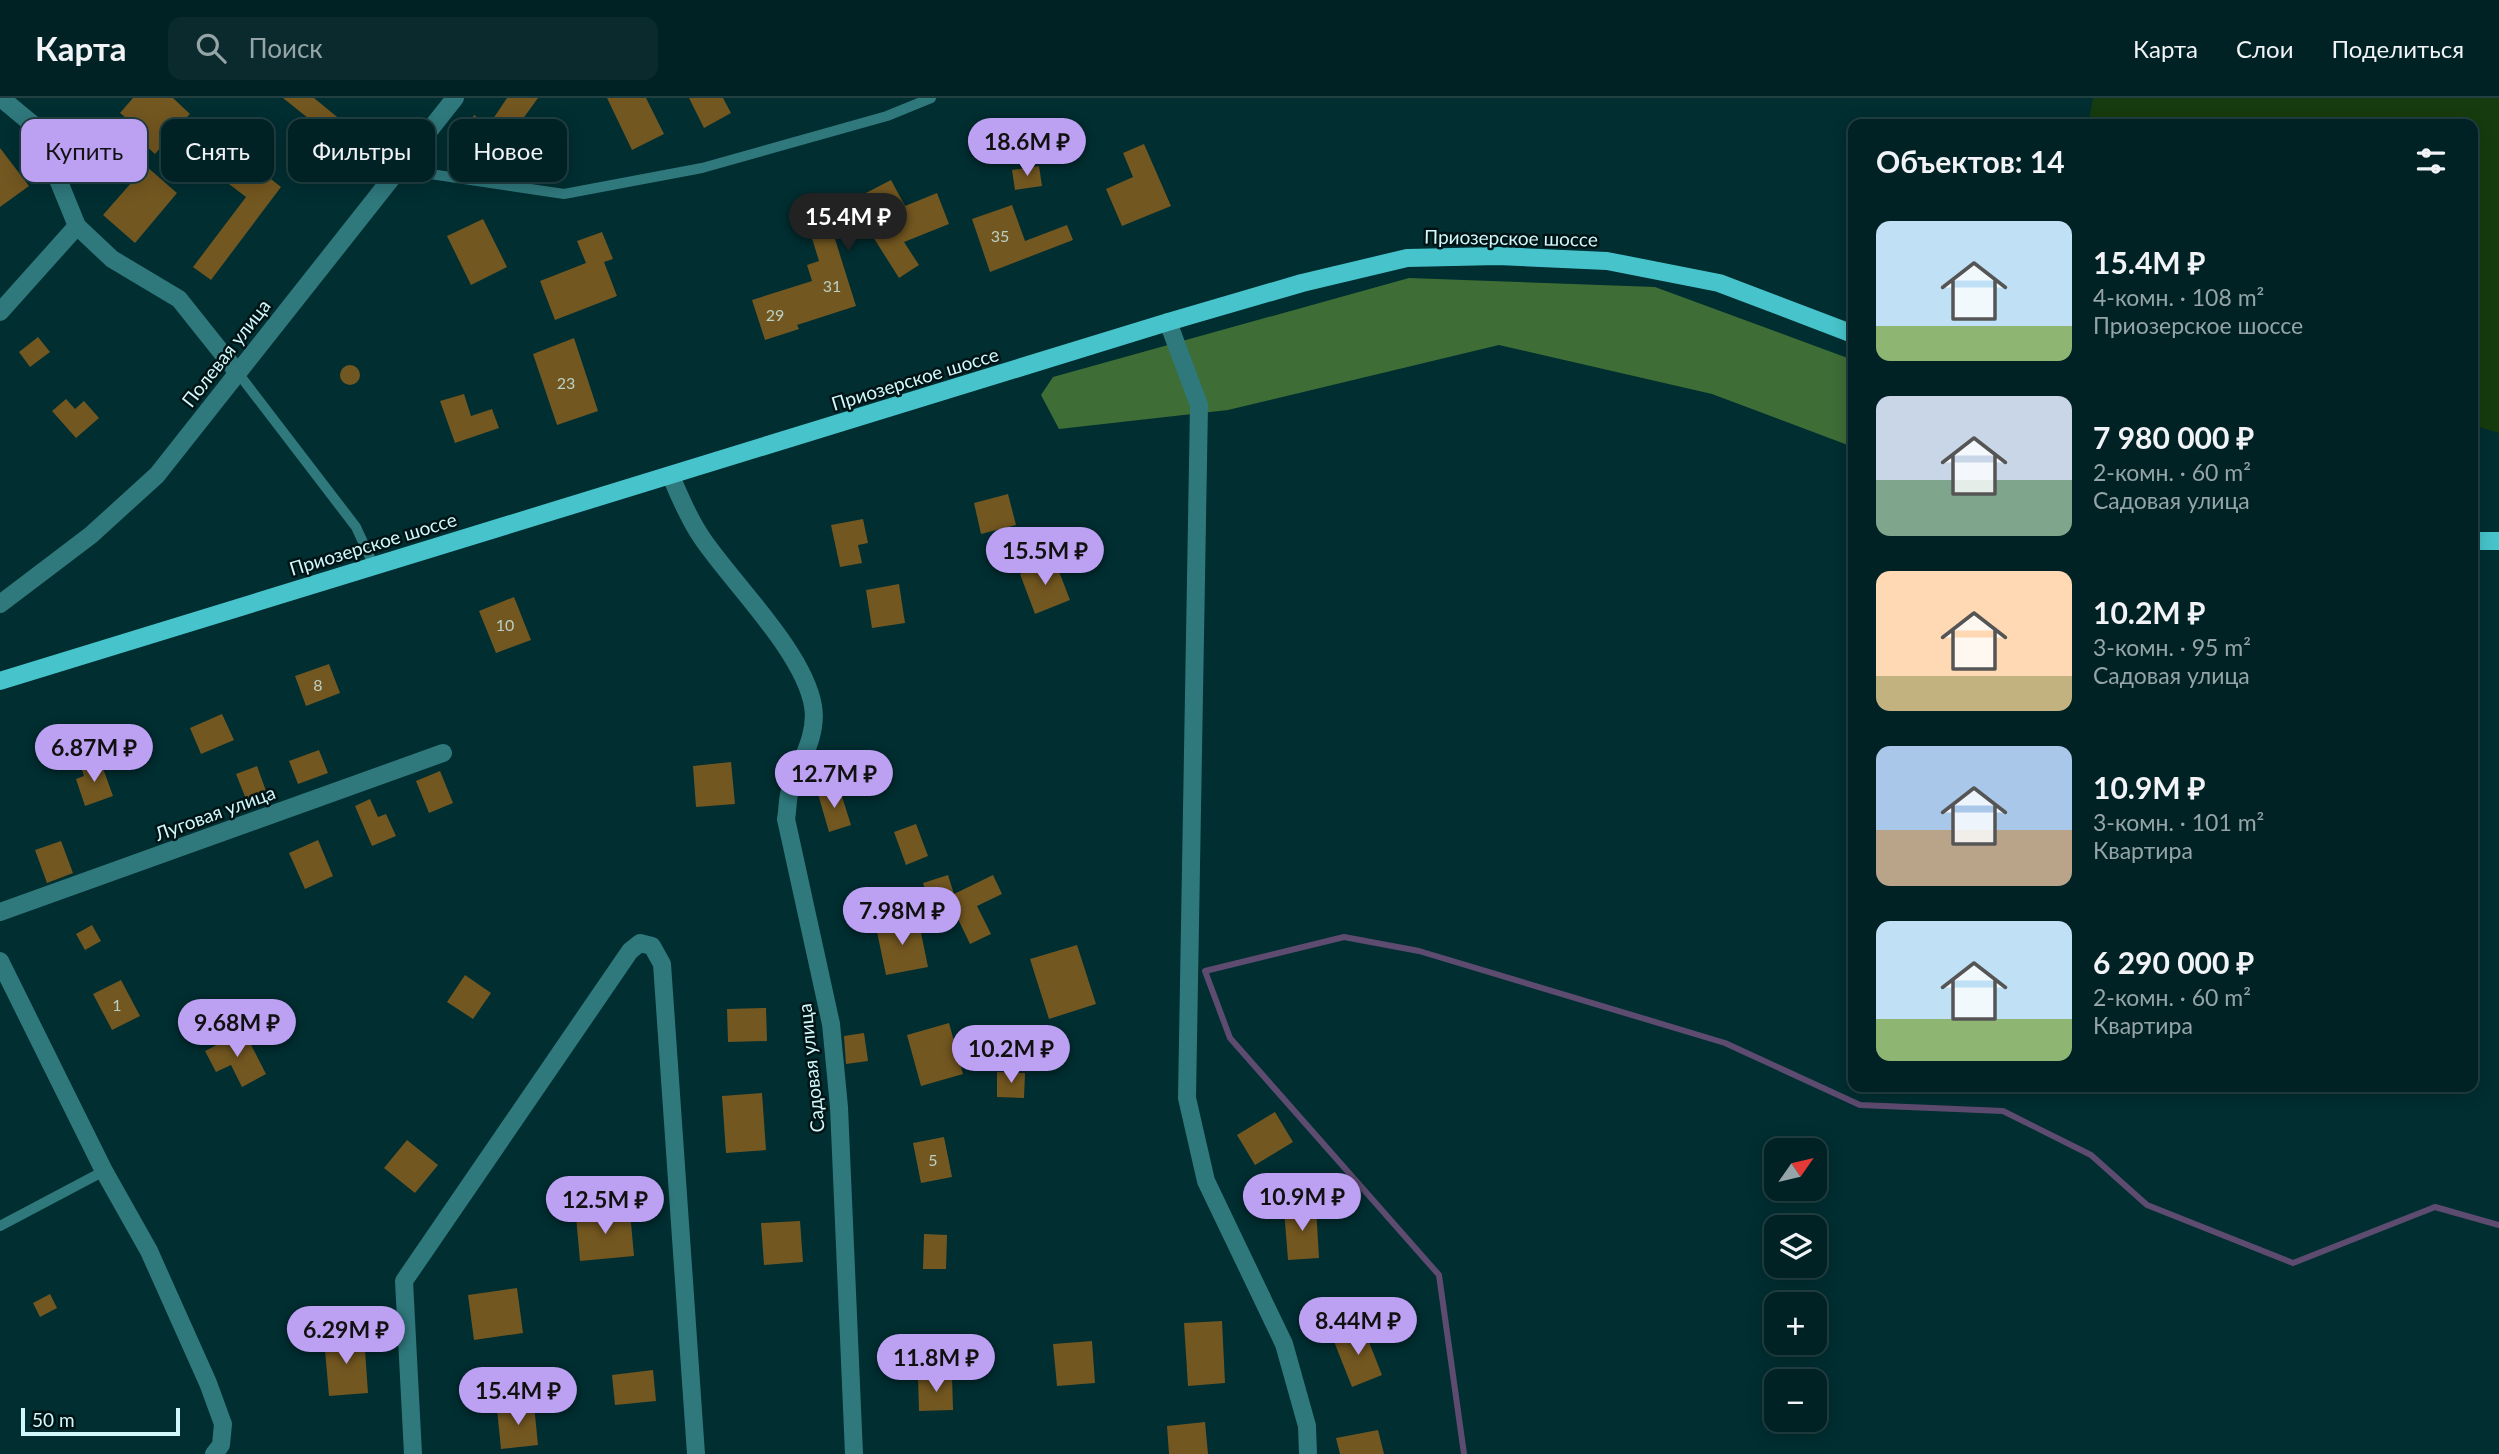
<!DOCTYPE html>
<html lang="ru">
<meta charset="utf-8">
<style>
:root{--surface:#002225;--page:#0a2a2d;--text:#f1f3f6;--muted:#95a4a7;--line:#223f42;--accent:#bca0f2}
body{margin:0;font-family:Lato,sans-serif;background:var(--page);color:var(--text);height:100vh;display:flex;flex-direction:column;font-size:26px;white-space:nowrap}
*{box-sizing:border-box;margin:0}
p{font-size:23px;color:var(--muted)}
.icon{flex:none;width:38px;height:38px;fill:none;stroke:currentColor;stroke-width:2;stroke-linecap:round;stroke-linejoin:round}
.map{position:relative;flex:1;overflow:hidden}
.details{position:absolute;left:1848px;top:21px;width:630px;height:973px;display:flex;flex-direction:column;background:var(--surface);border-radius:14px;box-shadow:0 4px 18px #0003,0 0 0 2px var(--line)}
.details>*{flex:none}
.hud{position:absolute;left:21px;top:21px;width:665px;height:63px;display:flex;gap:14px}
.needle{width:46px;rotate:56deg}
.fabs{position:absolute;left:1764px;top:1040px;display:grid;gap:14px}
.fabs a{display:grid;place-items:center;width:63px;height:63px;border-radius:14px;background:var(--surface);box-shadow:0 4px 18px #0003,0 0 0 2px var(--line);font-size:35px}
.scale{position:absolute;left:21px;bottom:18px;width:159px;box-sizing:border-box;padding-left:7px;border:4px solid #d1f8fb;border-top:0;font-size:19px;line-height:24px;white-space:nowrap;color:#d1f8fb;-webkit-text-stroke:5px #001416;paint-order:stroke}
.price{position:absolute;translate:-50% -60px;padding:0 16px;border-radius:24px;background:var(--accent);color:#111;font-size:23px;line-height:46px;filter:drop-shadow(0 2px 4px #0008)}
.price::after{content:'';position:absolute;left:50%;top:42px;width:21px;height:16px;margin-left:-10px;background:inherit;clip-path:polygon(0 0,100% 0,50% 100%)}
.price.current{background:#222;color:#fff}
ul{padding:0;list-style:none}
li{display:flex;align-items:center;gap:21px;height:175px;padding:0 28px}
li span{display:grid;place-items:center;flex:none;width:196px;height:140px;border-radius:14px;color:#555}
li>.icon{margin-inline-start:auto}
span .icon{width:84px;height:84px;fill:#fffc;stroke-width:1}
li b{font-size:30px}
h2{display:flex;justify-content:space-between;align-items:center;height:84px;padding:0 28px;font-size:30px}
.pill{padding:0 24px;border-radius:14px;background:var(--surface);box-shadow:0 4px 18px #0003,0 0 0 2px var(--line);font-size:24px;line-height:63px}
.pill.current{background:var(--accent);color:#111}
header{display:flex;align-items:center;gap:42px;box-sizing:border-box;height:98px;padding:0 35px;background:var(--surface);border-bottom:2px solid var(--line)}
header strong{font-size:33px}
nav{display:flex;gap:38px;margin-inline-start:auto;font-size:24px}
.search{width:490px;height:63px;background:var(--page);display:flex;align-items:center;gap:18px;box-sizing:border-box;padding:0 24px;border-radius:14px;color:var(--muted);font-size:26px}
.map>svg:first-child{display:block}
.green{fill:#163b0e}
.forest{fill:#3e6d36}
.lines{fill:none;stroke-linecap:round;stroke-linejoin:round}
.stream{stroke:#5e4b70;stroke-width:6}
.building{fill:#735720}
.lane{stroke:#2f787c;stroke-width:10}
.street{stroke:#2f787c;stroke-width:18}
.primary{stroke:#47c4cb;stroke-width:18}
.labels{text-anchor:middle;stroke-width:5;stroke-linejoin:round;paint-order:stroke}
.number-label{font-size:16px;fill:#bad0c4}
.street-label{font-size:19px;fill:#d1f8fb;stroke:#001416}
</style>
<header>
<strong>Карта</strong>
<div class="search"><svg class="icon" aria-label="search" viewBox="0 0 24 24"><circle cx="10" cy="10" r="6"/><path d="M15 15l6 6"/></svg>Поиск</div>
<nav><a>Карта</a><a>Слои</a><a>Поделиться</a></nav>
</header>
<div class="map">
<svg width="2499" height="1356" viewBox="0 0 2499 1356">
<rect width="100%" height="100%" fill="#002e31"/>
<polygon class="green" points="2093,0 2499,0 2499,335 2473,327 2473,26 2088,26"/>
<polygon class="forest" points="1409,180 1655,189 1853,262 1853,349 1712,296 1499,247 1228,312 1059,331 1041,297 1053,279"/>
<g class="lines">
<polyline class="stream" points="1464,1356 1439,1177 1230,940 1205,873 1344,839 1419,853 1725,945 1860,1007 2003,1013 2091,1057 2147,1107 2293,1165 2435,1109 2499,1127"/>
</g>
<g class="building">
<polygon points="133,0 173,0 190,16 187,19 225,48 231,39 257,59 252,66 281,89 211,182 193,169 246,99 208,70 211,66 172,36 155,56 126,30 131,24 120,15"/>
<polygon points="283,0 314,0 370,46 359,61"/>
<polygon points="507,0 538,0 509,40 522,48 508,70 460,39 474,17 489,27"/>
<polygon points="607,0 646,0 664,36 632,52"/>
<polygon points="689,0 723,0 731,15 704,30"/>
<polygon points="1144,46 1171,108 1122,128 1106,91 1133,79 1123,55"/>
<polygon points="0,50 29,88 0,109"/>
<polygon points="146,68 177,95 135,145 103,117"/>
<polygon points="1039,68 1042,88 1015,92 1012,72"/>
<polygon points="891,82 905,108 937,95 949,126 904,144 919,167 899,180 868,131 835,141 856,208 797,227 799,231 765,242 752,202 812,183 807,167 819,163 802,108 835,97 839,109"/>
<polygon points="1012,107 1025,143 1067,127 1073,142 990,174 972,121"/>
<polygon points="483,121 507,169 471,187 447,138"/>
<polygon points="602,134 613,161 604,164 617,198 555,222 540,183 586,165 577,143"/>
<polygon points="38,239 50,254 30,269 19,254"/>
<polygon points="574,240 598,313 557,327 533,256"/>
<circle cx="350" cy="277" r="10"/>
<polygon points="464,296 471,318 492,311 499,330 455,345 440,303"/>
<polygon points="66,301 75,311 84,303 99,320 76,340 52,313"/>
<polygon points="1008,396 1016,427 981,436 974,405"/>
<polygon points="863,421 868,445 858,447 862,465 840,469 831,427"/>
<polygon points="1055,463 1070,502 1035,516 1020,476"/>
<polygon points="899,486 905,525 872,530 866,492"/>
<polygon points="514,499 531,542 496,555 479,513"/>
<polygon points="329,566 340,595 306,608 295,578"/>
<polygon points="222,616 234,642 201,656 190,630"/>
<polygon points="319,652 328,675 298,686 289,663"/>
<polygon points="100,662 113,698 85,708 76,681 84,678 81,669"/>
<polygon points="731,664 735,706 696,709 693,668"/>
<polygon points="257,668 266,693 246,701 236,676"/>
<polygon points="440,673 453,705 429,715 416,683"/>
<polygon points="839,689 851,727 829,734 818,696"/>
<polygon points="370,701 378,719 386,716 396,738 372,748 355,708"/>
<polygon points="916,726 928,758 906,767 894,734"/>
<polygon points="318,742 333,778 305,791 289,755"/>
<polygon points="61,743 73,775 47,785 35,752"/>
<polygon points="948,777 954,796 993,777 1002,796 977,808 991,836 970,846 949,802 931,808 923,785"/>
<polygon points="918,820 928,869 886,877 876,829"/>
<polygon points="92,827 101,843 85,852 76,836"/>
<polygon points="1077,847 1096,906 1049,921 1030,861"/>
<polygon points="465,877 491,895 473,921 447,904"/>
<polygon points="121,882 140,918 112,932 93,896"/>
<polygon points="766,910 767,943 728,944 727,911"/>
<polygon points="949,925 963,976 921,988 907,937"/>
<polygon points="244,933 266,976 242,989 231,967 216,974 205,953"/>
<polygon points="864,935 868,963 846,966 844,938"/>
<polygon points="997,974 1025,975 1024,1000 997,999"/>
<polygon points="762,995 766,1052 726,1055 722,998"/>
<polygon points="1275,1014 1293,1044 1255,1067 1237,1037"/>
<polygon points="944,1039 952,1079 921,1085 913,1045"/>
<polygon points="407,1042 438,1067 415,1095 384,1070"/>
<polygon points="1316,1109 1319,1160 1288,1162 1284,1111"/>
<polygon points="630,1114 634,1158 580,1163 576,1119"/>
<polygon points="800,1123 803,1164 764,1167 761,1125"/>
<polygon points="924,1136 947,1137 946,1171 923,1171"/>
<polygon points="517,1190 523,1235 474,1242 468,1197"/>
<polygon points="50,1196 57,1210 40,1219 33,1205"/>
<polygon points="1222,1223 1225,1285 1188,1288 1184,1225"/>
<polygon points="1363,1229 1382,1277 1352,1289 1333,1241"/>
<polygon points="364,1238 368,1295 329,1298 324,1241"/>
<polygon points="1092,1243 1095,1285 1057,1288 1053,1246"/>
<polygon points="653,1272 656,1303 615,1307 612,1277"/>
<polygon points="952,1278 953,1312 919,1313 918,1279"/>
<polygon points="534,1307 538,1347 501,1351 497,1311"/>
<polygon points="1205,1324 1208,1356 1169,1356 1167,1328"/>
<polygon points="1378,1332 1384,1356 1340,1356 1336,1340"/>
</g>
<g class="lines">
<g class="lane">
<polyline points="397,71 564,96 702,70 887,18 931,0"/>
<polyline points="238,275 356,429 374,468"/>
<polyline points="0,1128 104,1073"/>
</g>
<g class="street">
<polyline points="1,0 37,30 77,128 112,161 179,201 238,275"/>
<polyline points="0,214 77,128"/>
<polyline points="1168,224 1199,307 1187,1000 1206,1083 1284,1246 1307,1328 1308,1356"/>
<path d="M 671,378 C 680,400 689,421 702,440 C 733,486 804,554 813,608 C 818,637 800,664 791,689 C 787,699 788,711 786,721 L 831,926 L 839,1009 L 854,1356"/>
<polyline points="0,506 91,437 157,377 455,0"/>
<polyline points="0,814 443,655"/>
<polyline points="0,863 104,1073 149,1153 208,1285 223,1326 221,1347 214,1356"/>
<polyline points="413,1356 404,1183 630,853 640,845 652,848 662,866 696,1356"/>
</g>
<g class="primary">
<polyline points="2473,443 2499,443"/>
<polyline points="0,583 1168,224 1302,185 1407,160 1498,158 1607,163 1719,185 1853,236"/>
</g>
</g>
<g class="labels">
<g class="number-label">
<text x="1000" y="144">35</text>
<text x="832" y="194">31</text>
<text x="775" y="223">29</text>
<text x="566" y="291">23</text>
<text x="505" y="533">10</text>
<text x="318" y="593">8</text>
<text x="117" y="913">1</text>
<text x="933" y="1068">5</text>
</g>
<g class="street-label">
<text transform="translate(1511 140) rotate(1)" y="7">Приозерское шоссе</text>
<text transform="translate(226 255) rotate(-52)" y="7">Полевая улица</text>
<text transform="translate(915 281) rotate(-17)" y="7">Приозерское шоссе</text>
<text transform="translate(373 446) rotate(-17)" y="7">Приозерское шоссе</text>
<text transform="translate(215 715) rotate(-20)" y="7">Луговая улица</text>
<text transform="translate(811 970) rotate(-96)" y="7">Садовая улица</text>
</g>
</g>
</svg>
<div class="fabs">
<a><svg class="needle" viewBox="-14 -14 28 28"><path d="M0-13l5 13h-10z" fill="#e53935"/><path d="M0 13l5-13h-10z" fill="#95a4a7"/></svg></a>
<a><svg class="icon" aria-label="layers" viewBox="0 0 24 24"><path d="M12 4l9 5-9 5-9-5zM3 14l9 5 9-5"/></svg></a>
<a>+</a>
<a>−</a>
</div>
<div class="scale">50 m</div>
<b class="price" style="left:1027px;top:80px">18.6M ₽</b>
<b class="price current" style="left:848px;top:155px">15.4M ₽</b>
<b class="price" style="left:1045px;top:489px">15.5M ₽</b>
<b class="price" style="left:94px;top:686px">6.87M ₽</b>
<b class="price" style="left:834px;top:712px">12.7M ₽</b>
<b class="price" style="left:902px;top:849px">7.98M ₽</b>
<b class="price" style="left:237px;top:961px">9.68M ₽</b>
<b class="price" style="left:1011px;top:987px">10.2M ₽</b>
<b class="price" style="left:1302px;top:1135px">10.9M ₽</b>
<b class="price" style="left:605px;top:1138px">12.5M ₽</b>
<b class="price" style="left:1358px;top:1259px">8.44M ₽</b>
<b class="price" style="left:346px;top:1268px">6.29M ₽</b>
<b class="price" style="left:936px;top:1296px">11.8M ₽</b>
<b class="price" style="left:518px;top:1329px">15.4M ₽</b>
<div class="hud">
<a class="pill current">Купить</a>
<a class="pill">Снять</a>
<a class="pill">Фильтры</a>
<a class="pill">Новое</a>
</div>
<section class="details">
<h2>Объектов: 14<svg class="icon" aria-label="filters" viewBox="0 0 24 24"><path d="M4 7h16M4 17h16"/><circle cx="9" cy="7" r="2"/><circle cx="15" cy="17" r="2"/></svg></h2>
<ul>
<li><span style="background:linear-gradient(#bfe0f5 75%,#8fb573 0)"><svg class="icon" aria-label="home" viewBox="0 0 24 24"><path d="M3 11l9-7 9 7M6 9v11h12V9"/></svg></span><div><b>15.4M ₽</b><p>4-комн. · 108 m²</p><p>Приозерское шоссе</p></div></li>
<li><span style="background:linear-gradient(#c9d6e8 60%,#7fa58c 0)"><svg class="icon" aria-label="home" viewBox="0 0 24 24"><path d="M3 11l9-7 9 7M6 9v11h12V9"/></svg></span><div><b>7 980 000 ₽</b><p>2-комн. · 60 m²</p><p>Садовая улица</p></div></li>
<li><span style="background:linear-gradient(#ffd9b3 75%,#c2b280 0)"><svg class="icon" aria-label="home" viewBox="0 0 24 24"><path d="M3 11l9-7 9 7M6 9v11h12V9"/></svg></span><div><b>10.2M ₽</b><p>3-комн. · 95 m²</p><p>Садовая улица</p></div></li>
<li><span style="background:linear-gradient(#a9c7e8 60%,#b9a48a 0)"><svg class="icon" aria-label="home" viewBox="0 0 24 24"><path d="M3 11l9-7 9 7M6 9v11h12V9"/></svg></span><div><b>10.9M ₽</b><p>3-комн. · 101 m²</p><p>Квартира</p></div></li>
<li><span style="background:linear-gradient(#bfe0f5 70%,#8fb573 0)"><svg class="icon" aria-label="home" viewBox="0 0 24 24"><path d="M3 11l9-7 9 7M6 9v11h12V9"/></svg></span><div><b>6 290 000 ₽</b><p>2-комн. · 60 m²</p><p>Квартира</p></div></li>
</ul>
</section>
</div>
